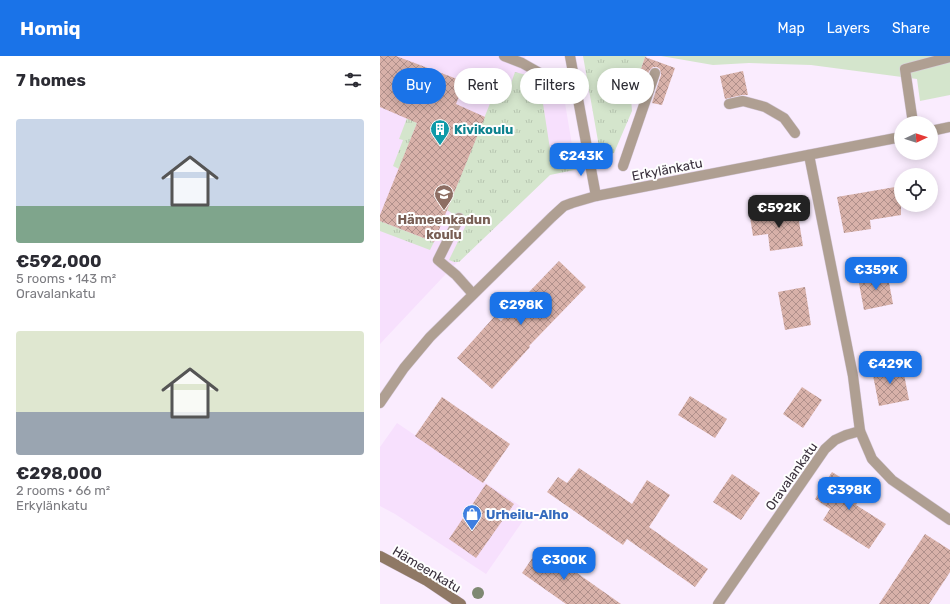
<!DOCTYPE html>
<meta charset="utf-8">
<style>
:root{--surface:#fff;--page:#f7f7f7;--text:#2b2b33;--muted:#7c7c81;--accent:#1a73e8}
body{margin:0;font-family:Rubik,sans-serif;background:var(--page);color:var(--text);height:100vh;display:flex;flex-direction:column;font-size:15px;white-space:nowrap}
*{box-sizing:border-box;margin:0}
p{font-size:13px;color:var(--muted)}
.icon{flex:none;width:22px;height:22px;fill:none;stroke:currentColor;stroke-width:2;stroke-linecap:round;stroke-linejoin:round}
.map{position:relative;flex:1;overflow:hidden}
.details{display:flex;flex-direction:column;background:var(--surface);width:380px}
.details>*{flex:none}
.banner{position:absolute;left:12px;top:12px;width:380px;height:36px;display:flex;gap:8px}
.needle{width:26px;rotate:86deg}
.buttons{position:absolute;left:514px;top:60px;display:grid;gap:8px}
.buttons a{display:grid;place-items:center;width:44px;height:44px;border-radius:50%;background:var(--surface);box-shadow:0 2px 10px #0003;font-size:20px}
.price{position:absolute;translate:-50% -34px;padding:0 9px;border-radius:8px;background:var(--accent);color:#fff;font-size:13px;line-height:26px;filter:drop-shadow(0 1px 2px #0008)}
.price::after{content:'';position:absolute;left:50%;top:24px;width:12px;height:9px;margin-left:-6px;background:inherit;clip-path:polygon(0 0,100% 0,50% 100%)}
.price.current{background:#222;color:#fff}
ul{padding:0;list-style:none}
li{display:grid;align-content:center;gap:8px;height:212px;padding:0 16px}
li span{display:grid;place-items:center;height:124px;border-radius:4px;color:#555}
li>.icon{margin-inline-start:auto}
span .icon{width:72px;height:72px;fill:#fffc;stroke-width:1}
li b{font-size:17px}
h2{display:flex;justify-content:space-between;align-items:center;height:48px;padding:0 16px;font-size:17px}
.pill{padding:0 14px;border-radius:18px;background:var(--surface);box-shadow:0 2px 10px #0003;font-size:14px;line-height:36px}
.pill.current{background:var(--accent);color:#fff}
header{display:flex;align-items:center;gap:24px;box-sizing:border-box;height:56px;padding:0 20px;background:var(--accent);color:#fff}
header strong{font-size:19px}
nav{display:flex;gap:22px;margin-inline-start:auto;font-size:14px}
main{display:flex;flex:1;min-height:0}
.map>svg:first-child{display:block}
.built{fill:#f7e0fd}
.grass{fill:url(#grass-tufts)}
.park{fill:#d4e5cc}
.building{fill:url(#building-cross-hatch)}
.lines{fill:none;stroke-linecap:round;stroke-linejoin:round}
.service-casing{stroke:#d7cadb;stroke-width:11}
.pedestrian-casing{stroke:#d7cadb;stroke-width:11}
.minor-casing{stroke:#d7cadb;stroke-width:11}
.tertiary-casing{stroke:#d7cadb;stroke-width:11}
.secondary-casing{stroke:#d7cadb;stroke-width:11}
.service{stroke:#af9f92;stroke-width:10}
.pedestrian{stroke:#af9f92;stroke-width:10}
.minor{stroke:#af9f92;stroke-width:10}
.tertiary{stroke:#af9f92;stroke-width:10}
.secondary{stroke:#8f7865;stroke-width:10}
.tree{fill:#7e8872}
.labels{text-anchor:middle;stroke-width:4;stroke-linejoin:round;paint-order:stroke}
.culture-label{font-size:13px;font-weight:bold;fill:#0d838f;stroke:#fefefe;text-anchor:start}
.street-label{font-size:13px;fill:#382f3b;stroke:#fefefe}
.education-label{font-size:13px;font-weight:bold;fill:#785e54;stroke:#fefefe}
.shop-label{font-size:13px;font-weight:bold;fill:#366cbe;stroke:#fefefe;text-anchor:start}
</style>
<header>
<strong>Homiq</strong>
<nav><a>Map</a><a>Layers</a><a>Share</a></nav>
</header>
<main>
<section class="details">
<h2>7 homes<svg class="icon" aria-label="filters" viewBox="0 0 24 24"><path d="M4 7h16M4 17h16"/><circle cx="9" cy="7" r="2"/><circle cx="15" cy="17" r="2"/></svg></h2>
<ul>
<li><span style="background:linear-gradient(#c9d6e8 70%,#7fa58c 0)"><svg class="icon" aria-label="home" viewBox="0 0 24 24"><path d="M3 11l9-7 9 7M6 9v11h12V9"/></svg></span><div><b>€592,000</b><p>5 rooms · 143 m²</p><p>Oravalankatu</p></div></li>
<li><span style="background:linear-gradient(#dfe7d0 65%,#9aa5b1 0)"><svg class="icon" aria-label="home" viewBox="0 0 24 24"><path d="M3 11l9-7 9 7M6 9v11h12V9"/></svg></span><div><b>€298,000</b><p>2 rooms · 66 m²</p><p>Erkylänkatu</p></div></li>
</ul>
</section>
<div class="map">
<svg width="570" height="548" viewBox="0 0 570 548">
<defs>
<pattern id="grass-tufts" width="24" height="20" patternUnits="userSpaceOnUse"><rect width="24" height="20" fill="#d4e5cc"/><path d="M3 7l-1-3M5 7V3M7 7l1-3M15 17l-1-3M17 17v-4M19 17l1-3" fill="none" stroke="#b7c5b0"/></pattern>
<pattern id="building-cross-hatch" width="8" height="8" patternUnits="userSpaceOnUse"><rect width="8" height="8" fill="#d8b1a9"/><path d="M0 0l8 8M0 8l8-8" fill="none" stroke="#b0908b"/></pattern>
</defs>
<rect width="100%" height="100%" fill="#faecfe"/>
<g class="built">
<polygon points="0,0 146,0 142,6 182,29 192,89 63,221 0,288"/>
<polygon points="17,367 149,456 106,518 15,458 0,450 0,391"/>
</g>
<g class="grass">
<polygon points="203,0 267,0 265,1 251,42 252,55 234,97 221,102"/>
<polygon points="135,16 150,20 174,39 162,41 172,106 197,101 199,113 170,119 79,206 74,206 69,204 87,167 79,162 67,154 113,40 125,44"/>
<polygon points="27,62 37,67 19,113 13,110 23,84 19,83"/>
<polygon points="0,165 54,186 50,194 0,175"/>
</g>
<polygon class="park" points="281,0 570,0 570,39 540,45 537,23 431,9 369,7 333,9"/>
<g class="building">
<polygon points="0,0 16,0 85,26 76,48 105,61 54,186 0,165 0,159 37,67 0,51"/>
<polygon points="265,1 295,12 282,49 272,47 281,19 280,13 277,11 273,11 269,15 259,44 251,43"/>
<polygon points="363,15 368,39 362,39 345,43 340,20"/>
<polygon points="521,130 521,159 490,164 491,173 464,177 457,141"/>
<polygon points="417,153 423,190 390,195 388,178 373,180 370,161"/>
<polygon points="179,205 206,231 149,290 150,291 112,333 77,302 115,260 121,265"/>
<polygon points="507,216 513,248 484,254 478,222"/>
<polygon points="425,231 431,269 405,274 398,236"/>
<polygon points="522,308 529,344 499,350 492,314"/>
<polygon points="422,331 442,344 423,372 403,358"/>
<polygon points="310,340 347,363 335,382 298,359"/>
<polygon points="62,341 130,388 103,427 35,380"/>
<polygon points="199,412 252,448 267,424 290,439 269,471 328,513 315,531 247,483 243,489 167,436 178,421 187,427"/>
<polygon points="452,416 484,436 476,449 506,468 489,493 443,464 450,453 435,443"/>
<polygon points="352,418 380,437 361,464 333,446"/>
<polygon points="106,428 134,448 96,502 69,483"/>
<polygon points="545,478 570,494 570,516 549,548 499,548"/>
<polygon points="160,491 241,548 186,548 142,517"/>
</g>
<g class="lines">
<defs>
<g id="service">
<polyline points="124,0 142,7 197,38"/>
<polyline points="349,48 363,45 385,51 404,62 415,77"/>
<polyline points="533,67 525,13 570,1"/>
<polyline points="79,162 58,204 76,219 93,238"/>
</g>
<polyline id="pedestrian" points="243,110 275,17"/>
<g id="minor">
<polyline points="190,0 216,140"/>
<polyline points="429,99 473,320 480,375 492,403 512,424 570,464"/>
<polyline points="338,548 445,393 455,384 466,379 480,375"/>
</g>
<g id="tertiary">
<polyline points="551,75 570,71"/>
<polyline points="0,347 24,312 50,281 172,161 184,150 192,147 216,140 521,81"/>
</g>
<polyline id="secondary" points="0,500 47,525 81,548"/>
</defs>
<use href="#service" class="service-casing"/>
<use href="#pedestrian" class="pedestrian-casing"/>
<use href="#minor" class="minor-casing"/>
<use href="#tertiary" class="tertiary-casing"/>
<use href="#secondary" class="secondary-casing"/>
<use href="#service" class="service"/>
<use href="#pedestrian" class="pedestrian"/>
<use href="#minor" class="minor"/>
<use href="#tertiary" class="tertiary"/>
<use href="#secondary" class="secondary"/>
</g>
<circle class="tree" cx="98" cy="537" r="6"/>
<defs>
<symbol id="building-pin" viewBox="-11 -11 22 30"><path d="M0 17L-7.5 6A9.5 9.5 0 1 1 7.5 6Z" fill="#0f9aa8" stroke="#fefefe"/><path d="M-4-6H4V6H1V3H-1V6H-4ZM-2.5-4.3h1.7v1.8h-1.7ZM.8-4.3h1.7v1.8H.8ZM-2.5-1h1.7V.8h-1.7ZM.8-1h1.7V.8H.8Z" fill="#fff"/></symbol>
<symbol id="school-pin" viewBox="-11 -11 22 30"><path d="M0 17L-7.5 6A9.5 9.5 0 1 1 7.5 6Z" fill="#8d6e63" stroke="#fefefe"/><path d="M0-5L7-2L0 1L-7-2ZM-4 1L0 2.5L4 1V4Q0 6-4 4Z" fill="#fff"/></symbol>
<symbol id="shop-pin" viewBox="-11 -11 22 30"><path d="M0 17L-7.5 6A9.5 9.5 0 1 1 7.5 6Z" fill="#3f7fe0" stroke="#fefefe"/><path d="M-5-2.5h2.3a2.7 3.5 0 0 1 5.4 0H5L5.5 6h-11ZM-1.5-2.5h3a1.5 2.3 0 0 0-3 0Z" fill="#fff"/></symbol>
</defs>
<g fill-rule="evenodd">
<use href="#building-pin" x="49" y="62" width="22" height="30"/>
<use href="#school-pin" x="53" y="127" width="22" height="30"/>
<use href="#shop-pin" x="81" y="447" width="22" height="30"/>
</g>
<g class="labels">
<g class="culture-label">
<text x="74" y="78">Kivikoulu</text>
</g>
<g class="street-label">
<text transform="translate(287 113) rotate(-11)" y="5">Erkylänkatu</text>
<text transform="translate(411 420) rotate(-55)" y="5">Oravalankatu</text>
<text transform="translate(47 513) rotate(31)" y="5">Hämeenkatu</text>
</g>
<g class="education-label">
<text x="64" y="168">Hämeenkadun<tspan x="64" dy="15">koulu</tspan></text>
</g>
<g class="shop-label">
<text x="106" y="463">Urheilu-Alho</text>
</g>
</g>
</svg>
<div class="buttons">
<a><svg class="needle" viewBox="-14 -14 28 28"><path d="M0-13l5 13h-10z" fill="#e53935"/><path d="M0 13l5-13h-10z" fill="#7c7c81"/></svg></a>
<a><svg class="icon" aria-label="locate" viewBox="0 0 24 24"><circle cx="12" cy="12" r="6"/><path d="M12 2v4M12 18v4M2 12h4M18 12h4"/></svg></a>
</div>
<b class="price" style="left:201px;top:121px">€243K</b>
<b class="price current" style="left:399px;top:173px">€592K</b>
<b class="price" style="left:496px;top:235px">€359K</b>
<b class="price" style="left:141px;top:270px">€298K</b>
<b class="price" style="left:510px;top:329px">€429K</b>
<b class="price" style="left:469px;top:455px">€398K</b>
<b class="price" style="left:184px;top:525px">€300K</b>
<div class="banner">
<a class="pill current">Buy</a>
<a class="pill">Rent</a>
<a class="pill">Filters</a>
<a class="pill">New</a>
</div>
</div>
</main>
